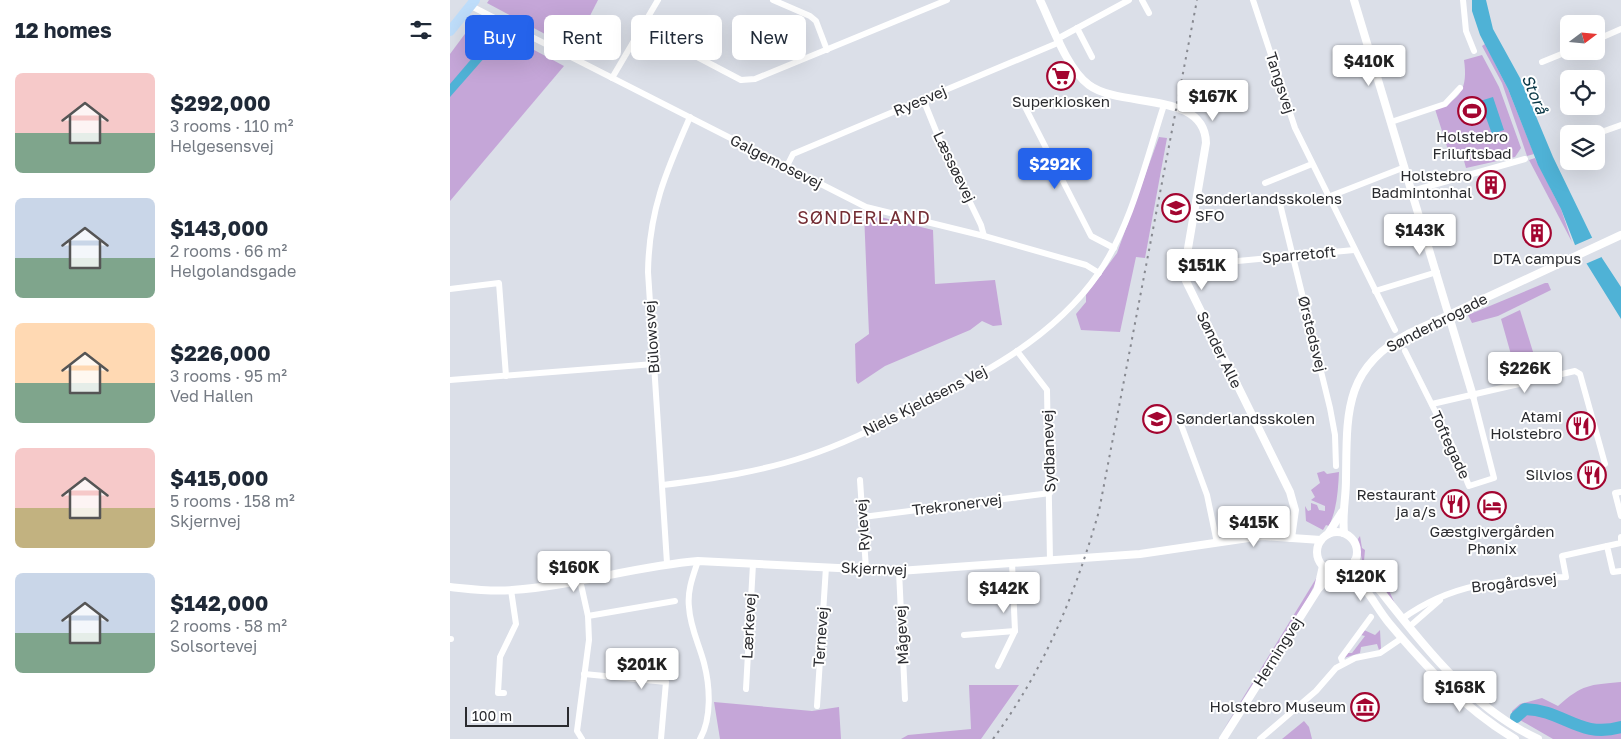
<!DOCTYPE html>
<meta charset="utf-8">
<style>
:root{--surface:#fff;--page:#f2f2f3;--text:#1f2937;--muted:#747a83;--accent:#2563eb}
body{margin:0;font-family:"Golos Text",sans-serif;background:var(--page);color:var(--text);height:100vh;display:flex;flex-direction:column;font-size:19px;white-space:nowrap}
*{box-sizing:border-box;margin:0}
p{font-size:16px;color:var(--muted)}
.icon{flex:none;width:28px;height:28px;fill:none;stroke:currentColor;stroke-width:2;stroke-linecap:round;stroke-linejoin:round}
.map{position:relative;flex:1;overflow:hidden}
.sheet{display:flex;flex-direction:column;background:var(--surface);width:450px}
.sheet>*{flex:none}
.top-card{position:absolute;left:15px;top:15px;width:475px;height:45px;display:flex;gap:10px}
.needle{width:32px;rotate:74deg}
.controls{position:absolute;left:1110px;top:15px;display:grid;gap:10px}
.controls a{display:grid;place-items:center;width:45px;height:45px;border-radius:8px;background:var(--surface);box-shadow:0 5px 20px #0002;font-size:25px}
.scale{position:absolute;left:15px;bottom:12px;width:104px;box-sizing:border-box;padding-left:5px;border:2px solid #2a2b2f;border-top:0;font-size:14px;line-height:18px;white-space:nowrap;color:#2a2b2f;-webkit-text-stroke:4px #fff;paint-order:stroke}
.price{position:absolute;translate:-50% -42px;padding:0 11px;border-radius:5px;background:#fff;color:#222;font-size:16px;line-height:32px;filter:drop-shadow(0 1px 2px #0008)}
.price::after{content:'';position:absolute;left:50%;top:30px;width:15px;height:11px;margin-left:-8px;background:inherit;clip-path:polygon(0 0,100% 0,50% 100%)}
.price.active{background:var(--accent);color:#fff}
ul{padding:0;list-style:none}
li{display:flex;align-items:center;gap:15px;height:125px;padding:0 15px}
li span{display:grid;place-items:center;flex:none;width:140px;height:100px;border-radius:8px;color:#555}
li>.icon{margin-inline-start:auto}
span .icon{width:60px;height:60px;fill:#fffc;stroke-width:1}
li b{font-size:21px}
h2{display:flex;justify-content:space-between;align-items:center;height:60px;padding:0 15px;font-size:21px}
.chip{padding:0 18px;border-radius:8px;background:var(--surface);box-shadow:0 5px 20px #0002;font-size:18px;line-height:45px}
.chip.active{background:var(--accent);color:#fff}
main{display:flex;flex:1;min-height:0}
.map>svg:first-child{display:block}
.green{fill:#c5a6d8}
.water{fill:#4fb2d6}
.pier{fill:#dbdfe8}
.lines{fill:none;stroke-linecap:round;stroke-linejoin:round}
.river{stroke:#4fb2d6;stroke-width:12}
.minor{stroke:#fff;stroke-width:6}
.tertiary{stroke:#fff;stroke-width:8}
.primary{stroke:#beddfa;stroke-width:10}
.rail{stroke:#878990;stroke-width:2;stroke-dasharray:2.5 5;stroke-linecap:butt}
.labels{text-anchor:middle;stroke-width:4;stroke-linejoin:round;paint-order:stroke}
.street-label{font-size:15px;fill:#2a2b2f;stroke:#fff}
.poi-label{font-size:15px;fill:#2a2b2f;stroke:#fff;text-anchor:end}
.water-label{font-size:16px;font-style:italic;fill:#0a3847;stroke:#fff}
.quarter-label{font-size:18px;letter-spacing:1px;fill:#742d34;stroke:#fff}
</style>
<main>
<section class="sheet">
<h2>12 homes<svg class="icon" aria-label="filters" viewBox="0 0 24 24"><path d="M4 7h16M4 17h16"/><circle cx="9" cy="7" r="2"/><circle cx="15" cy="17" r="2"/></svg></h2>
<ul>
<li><span style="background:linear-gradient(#f6c9c9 60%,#7fa58c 0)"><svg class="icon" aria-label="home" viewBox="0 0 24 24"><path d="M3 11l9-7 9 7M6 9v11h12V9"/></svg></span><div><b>$292,000</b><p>3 rooms · 110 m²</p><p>Helgesensvej</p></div></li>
<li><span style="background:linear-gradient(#c9d6e8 60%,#7fa58c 0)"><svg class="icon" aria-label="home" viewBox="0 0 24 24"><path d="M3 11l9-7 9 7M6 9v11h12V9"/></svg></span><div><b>$143,000</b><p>2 rooms · 66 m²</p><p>Helgolandsgade</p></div></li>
<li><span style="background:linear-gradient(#ffd9b3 60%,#7fa58c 0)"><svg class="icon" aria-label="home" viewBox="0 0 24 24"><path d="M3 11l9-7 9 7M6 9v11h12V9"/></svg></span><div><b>$226,000</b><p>3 rooms · 95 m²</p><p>Ved Hallen</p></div></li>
<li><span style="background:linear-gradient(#f6c9c9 60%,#c2b280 0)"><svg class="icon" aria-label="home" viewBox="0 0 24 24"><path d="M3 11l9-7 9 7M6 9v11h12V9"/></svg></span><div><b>$415,000</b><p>5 rooms · 158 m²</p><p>Skjernvej</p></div></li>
<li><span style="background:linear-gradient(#c9d6e8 60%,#7fa58c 0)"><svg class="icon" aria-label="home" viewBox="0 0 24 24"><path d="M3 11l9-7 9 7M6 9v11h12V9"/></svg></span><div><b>$142,000</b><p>2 rooms · 58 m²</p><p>Solsortevej</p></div></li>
</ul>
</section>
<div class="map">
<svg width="1171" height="739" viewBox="0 0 1171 739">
<rect width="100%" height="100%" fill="#dbdfe8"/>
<g class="green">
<polygon points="39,0 148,0 123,49 37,3"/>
<polygon points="26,19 114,66 0,201 0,54"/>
<polygon points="1035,44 1058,89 1084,154 1077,156 1052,83 1032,46"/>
<path d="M 1032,55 L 1049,87 L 1071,148 L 1065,157 L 1016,168 L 1011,150 L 999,153 L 985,109 C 1011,100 1018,88 1014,60 Z"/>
<polygon points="709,137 717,138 695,258 686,257 670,332 631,330 626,314 636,302 636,295 667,253"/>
<polygon points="1085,158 1111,209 1122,242 1079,160"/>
<polygon points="414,213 483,230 485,284 545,280 552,325 543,326 532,321 520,330 435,366 408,384 406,381 405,344 419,334"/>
<polygon points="1095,283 1098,283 1101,290 1048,316 1022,323 1018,315"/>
<polygon points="1070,310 1084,355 1062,358 1051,319"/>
<polygon points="1086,360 1091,376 1069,381 1064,364"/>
<path d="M 874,471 L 877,474 L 889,472 C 888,491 887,509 879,526 L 876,525 L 873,530 L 856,521 L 855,506 L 858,511 L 861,510 L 861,503 L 867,505 L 869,510 L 875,511 L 875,506 L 861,500 L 865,497 L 861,490 L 870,483 L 867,473 Z"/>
<polygon points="910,536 912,548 915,550 914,561 930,580 934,579 945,604 913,566 908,539"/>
<polygon points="867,577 867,580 858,598 772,732"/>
<polygon points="914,630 925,635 930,630 931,649 929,650 927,644 911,647 910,653 894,658 897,653 902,653 915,636 911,635"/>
<path d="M 1171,682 L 1171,739 L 1103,739 L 1063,716 L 1062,711 L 1070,704 L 1092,698 L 1108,706 C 1133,684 1139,685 1171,682 Z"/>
<polygon points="519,685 569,685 531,739 451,739 458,735 521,729"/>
<polygon points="264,702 362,711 389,707 391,739 270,739"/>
<polygon points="854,721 859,727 862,739 832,739"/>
</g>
<g class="water">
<polygon points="1022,0 1036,0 1043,29 1070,78 1103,157 1152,258 1171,287 1171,319 1125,245 1111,209 1088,165 1058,89 1030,35 1022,11"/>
<polygon points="35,43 39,43 43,48 0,97 0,84"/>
<polygon points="1043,97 1054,130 1042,134 1030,101"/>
</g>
<polygon class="pier" points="1146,236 1154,256 1133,265 1123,246"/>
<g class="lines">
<path class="river" d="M 1066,717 L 1075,709 C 1114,710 1129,739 1171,727"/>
<g class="minor">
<polyline points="323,0 360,16 366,21 377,50"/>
<polyline points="692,0 699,13"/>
<polyline points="803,0 845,128 945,330"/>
<polyline points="1013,0 1016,31 1024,51"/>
<polyline points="21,6 416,207 534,236 636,265 649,273"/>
<polyline points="192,28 291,80 305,79 497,0"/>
<polyline points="627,28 642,57"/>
<polyline points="609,38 679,0"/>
<polyline points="1146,40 1171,29"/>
<polyline points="1092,62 1119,51"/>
<polyline points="162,78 208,0"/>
<polyline points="473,99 488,136 531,225 534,236"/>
<polyline points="574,105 641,236 664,248"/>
<polyline points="941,122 995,104 1010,88"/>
<polyline points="1146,134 1171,125"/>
<polyline points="1115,146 1119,144"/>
<polyline points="336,168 343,154 610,42"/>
<polyline points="815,183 862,164"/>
<polyline points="962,191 1075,159"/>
<polyline points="878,197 955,167"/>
<polyline points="830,204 880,408 885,435 886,466"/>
<polyline points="735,266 904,250"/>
<polyline points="0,289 49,283 56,376"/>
<polyline points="925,291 987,272"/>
<polyline points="567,351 597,390 600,561"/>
<polyline points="955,351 1003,447 1019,486 1044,478 1023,396"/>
<polyline points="0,380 204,364"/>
<polyline points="982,404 1125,371 1130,374 1155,464"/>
<polyline points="729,419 757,495 767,543"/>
<polyline points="410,480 416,569"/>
<path d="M 213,485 C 261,479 310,472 357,456 C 391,445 425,428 457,412 C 527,378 603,339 648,274 C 681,227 696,160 714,105"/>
<polyline points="1171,492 1165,493 1171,516"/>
<polyline points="413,517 600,493"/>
<polyline points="1171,537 1171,543 1157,546 1163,572 1171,571"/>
<path d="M 248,561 C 243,576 237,591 239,607 C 240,627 249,644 254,663 C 260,686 262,718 250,739"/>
<path d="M 217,563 L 198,272 C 199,210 216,172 240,117"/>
<polyline points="449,571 455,699"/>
<polyline points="130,580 138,616 139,640 127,731 132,739"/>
<polyline points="138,616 225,601"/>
<path d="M 952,619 C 1004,581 1055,580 1116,577 L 1112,556 L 1157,546"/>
<polyline points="959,627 990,600"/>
<polyline points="514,635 565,631"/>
<polyline points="0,639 1,639"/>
<polyline points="893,663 891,658 921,617"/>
<polyline points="548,666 565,631 562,563"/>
<polyline points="134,674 216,682 211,739"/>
<polyline points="296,689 303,564"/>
<polyline points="54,693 48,693 50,657 66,624 61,590"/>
<polyline points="367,706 376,567"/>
<polyline points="810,739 866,691 886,668 905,658 930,653 952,638"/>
</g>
<g class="tertiary">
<path d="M 590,0 C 602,25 617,69 639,85 C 671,109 755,90 756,143 L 735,266 L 736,281 L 840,492 L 845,510 L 841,538"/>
<polyline points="904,0 1023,396"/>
<circle cx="887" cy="552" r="20"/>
<path d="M 894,533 C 892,513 896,499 896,479 C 897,415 893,368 958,334 L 1171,235"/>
<polyline points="878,534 892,512"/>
<path d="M 905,560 C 912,573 923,582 932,593 C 975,648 1023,709 1088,739"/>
<path d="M 895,570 C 916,583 924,605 939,623 C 975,666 1016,710 1065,739"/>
<path d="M 0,587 C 20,589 41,592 62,590 C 125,586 185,566 248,561 L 449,571 L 690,554 L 812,536 L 871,540"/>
<polyline points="868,588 873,566"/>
<polyline points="773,739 868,589 884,572"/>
</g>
<polyline class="primary" points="0,31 25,0"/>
<path class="rail" d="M 543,739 C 595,668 625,595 649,511 L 747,0"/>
</g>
<defs>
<symbol id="supermarket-ring" viewBox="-11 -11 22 22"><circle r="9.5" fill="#fff" stroke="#a30530" stroke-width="1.5"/><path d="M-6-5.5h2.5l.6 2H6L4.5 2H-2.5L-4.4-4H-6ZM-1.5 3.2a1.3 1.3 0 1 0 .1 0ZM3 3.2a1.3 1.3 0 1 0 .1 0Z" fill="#a30530"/></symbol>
<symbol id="stadium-ring" viewBox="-11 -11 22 22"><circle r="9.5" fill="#fff" stroke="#a30530" stroke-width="1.5"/><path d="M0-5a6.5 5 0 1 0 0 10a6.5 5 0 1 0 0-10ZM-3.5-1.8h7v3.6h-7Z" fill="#a30530"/></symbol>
<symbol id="building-ring" viewBox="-11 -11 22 22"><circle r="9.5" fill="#fff" stroke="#a30530" stroke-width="1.5"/><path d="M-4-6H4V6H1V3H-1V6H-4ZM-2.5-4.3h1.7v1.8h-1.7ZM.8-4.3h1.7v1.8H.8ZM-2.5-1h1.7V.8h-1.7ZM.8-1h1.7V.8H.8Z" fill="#a30530"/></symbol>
<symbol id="school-ring" viewBox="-11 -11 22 22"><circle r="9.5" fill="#fff" stroke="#a30530" stroke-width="1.5"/><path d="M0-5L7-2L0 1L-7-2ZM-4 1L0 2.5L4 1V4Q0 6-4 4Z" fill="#a30530"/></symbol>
<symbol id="restaurant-ring" viewBox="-11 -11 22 22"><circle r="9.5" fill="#fff" stroke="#a30530" stroke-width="1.5"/><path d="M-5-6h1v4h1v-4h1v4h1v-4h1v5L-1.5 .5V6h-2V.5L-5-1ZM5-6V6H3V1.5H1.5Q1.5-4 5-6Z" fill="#a30530"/></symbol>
<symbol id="hotel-ring" viewBox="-11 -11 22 22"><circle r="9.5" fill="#fff" stroke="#a30530" stroke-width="1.5"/><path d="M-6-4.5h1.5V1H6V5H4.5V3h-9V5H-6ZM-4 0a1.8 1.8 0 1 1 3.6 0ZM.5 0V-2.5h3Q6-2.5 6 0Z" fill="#a30530"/></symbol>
<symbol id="museum-ring" viewBox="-11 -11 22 22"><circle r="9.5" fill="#fff" stroke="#a30530" stroke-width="1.5"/><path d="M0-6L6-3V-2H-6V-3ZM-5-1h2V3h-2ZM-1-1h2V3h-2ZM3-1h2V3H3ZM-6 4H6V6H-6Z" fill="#a30530"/></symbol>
</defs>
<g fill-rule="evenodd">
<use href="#supermarket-ring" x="595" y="60" width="32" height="32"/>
<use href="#stadium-ring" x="1006" y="95" width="32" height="32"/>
<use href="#building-ring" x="1025" y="169" width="32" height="32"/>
<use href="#school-ring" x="710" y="192" width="32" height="32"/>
<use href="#building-ring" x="1071" y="217" width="32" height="32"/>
<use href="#school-ring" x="691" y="403" width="32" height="32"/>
<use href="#restaurant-ring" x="1115" y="410" width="32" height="32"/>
<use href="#restaurant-ring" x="1126" y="459" width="32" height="32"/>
<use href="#restaurant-ring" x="989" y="488" width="32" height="32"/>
<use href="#hotel-ring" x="1026" y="490" width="32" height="32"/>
<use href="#museum-ring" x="899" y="691" width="32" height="32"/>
</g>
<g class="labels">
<g class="street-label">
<text transform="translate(830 83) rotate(72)" y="5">Tangsvej</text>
<text transform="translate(470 101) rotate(-23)" y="5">Ryesvej</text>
<text transform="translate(326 162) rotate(27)" y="5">Galgemosevej</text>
<text transform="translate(504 167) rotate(64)" y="5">Læssøevej</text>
<text transform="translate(849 255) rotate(-5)" y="5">Sparretoft</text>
<text transform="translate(987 323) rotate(-27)" y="5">Sønderbrogade</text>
<text transform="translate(862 334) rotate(76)" y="5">Ørstedsvej</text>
<text transform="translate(202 337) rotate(-94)" y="5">Bülowsvej</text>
<text transform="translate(769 350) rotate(64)" y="5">Sønder Alle</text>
<text transform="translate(475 401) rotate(-27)" y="5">Niels Kjeldsens Vej</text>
<text transform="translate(1000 445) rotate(65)" y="5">Toftegade</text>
<text transform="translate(599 451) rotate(-92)" y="5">Sydbanevej</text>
<text transform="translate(507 505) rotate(-7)" y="5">Trekronervej</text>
<text transform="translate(413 525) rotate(-94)" y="5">Rylevej</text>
<text transform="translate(424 569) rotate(2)" y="5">Skjernvej</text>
<text transform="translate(1064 583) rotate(-6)" y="5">Brogårdsvej</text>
<text transform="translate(299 626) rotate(-87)" y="5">Lærkevej</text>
<text transform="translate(452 635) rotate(-93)" y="5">Mågevej</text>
<text transform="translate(371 637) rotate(-86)" y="5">Ternevej</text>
<text transform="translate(828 652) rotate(-58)" y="5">Herningvej</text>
</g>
<g class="poi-label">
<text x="611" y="107" text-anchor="middle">Superkiosken</text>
<text x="1022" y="142" text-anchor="middle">Holstebro<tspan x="1022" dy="17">Friluftsbad</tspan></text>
<text x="1022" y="181">Holstebro<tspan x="1022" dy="17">Badmintonhal</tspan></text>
<text x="745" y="204" text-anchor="start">Sønderlandsskolens<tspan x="745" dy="17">SFO</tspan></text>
<text x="1087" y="264" text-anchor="middle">DTA campus</text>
<text x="1112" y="422">Atami<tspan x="1112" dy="17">Holstebro</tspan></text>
<text x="726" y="424" text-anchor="start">Sønderlandsskolen</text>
<text x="1123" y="480">Silvios</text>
<text x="986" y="500">Restaurant<tspan x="986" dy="17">ja a/s</tspan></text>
<text x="1042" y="537" text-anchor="middle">Gæstgivergården<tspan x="1042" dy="17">Phønix</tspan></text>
<text x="896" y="712">Holstebro Museum</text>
</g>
<g class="water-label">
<text transform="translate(1085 94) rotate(67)" y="6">Storå</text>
</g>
<g class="quarter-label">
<text x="414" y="224">SØNDERLAND</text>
</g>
</g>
</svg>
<div class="controls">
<a><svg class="needle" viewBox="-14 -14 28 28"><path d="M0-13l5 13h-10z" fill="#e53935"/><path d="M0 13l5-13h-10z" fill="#747a83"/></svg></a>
<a><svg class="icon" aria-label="locate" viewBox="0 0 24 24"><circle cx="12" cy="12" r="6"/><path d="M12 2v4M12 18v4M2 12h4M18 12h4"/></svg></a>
<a><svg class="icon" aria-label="layers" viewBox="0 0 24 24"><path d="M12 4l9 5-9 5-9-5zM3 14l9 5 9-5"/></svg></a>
</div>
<div class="scale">100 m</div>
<b class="price" style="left:919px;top:87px">$410K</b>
<b class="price" style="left:763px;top:122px">$167K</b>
<b class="price active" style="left:605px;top:190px">$292K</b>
<b class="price" style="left:970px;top:256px">$143K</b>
<b class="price" style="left:752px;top:291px">$151K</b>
<b class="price" style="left:1075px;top:394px">$226K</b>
<b class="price" style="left:804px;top:548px">$415K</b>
<b class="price" style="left:124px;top:593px">$160K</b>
<b class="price" style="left:911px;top:602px">$120K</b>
<b class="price" style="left:554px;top:614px">$142K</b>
<b class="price" style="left:192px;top:690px">$201K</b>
<b class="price" style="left:1010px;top:713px">$168K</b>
<div class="top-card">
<a class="chip active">Buy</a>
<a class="chip">Rent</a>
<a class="chip">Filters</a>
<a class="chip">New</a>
</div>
</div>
</main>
